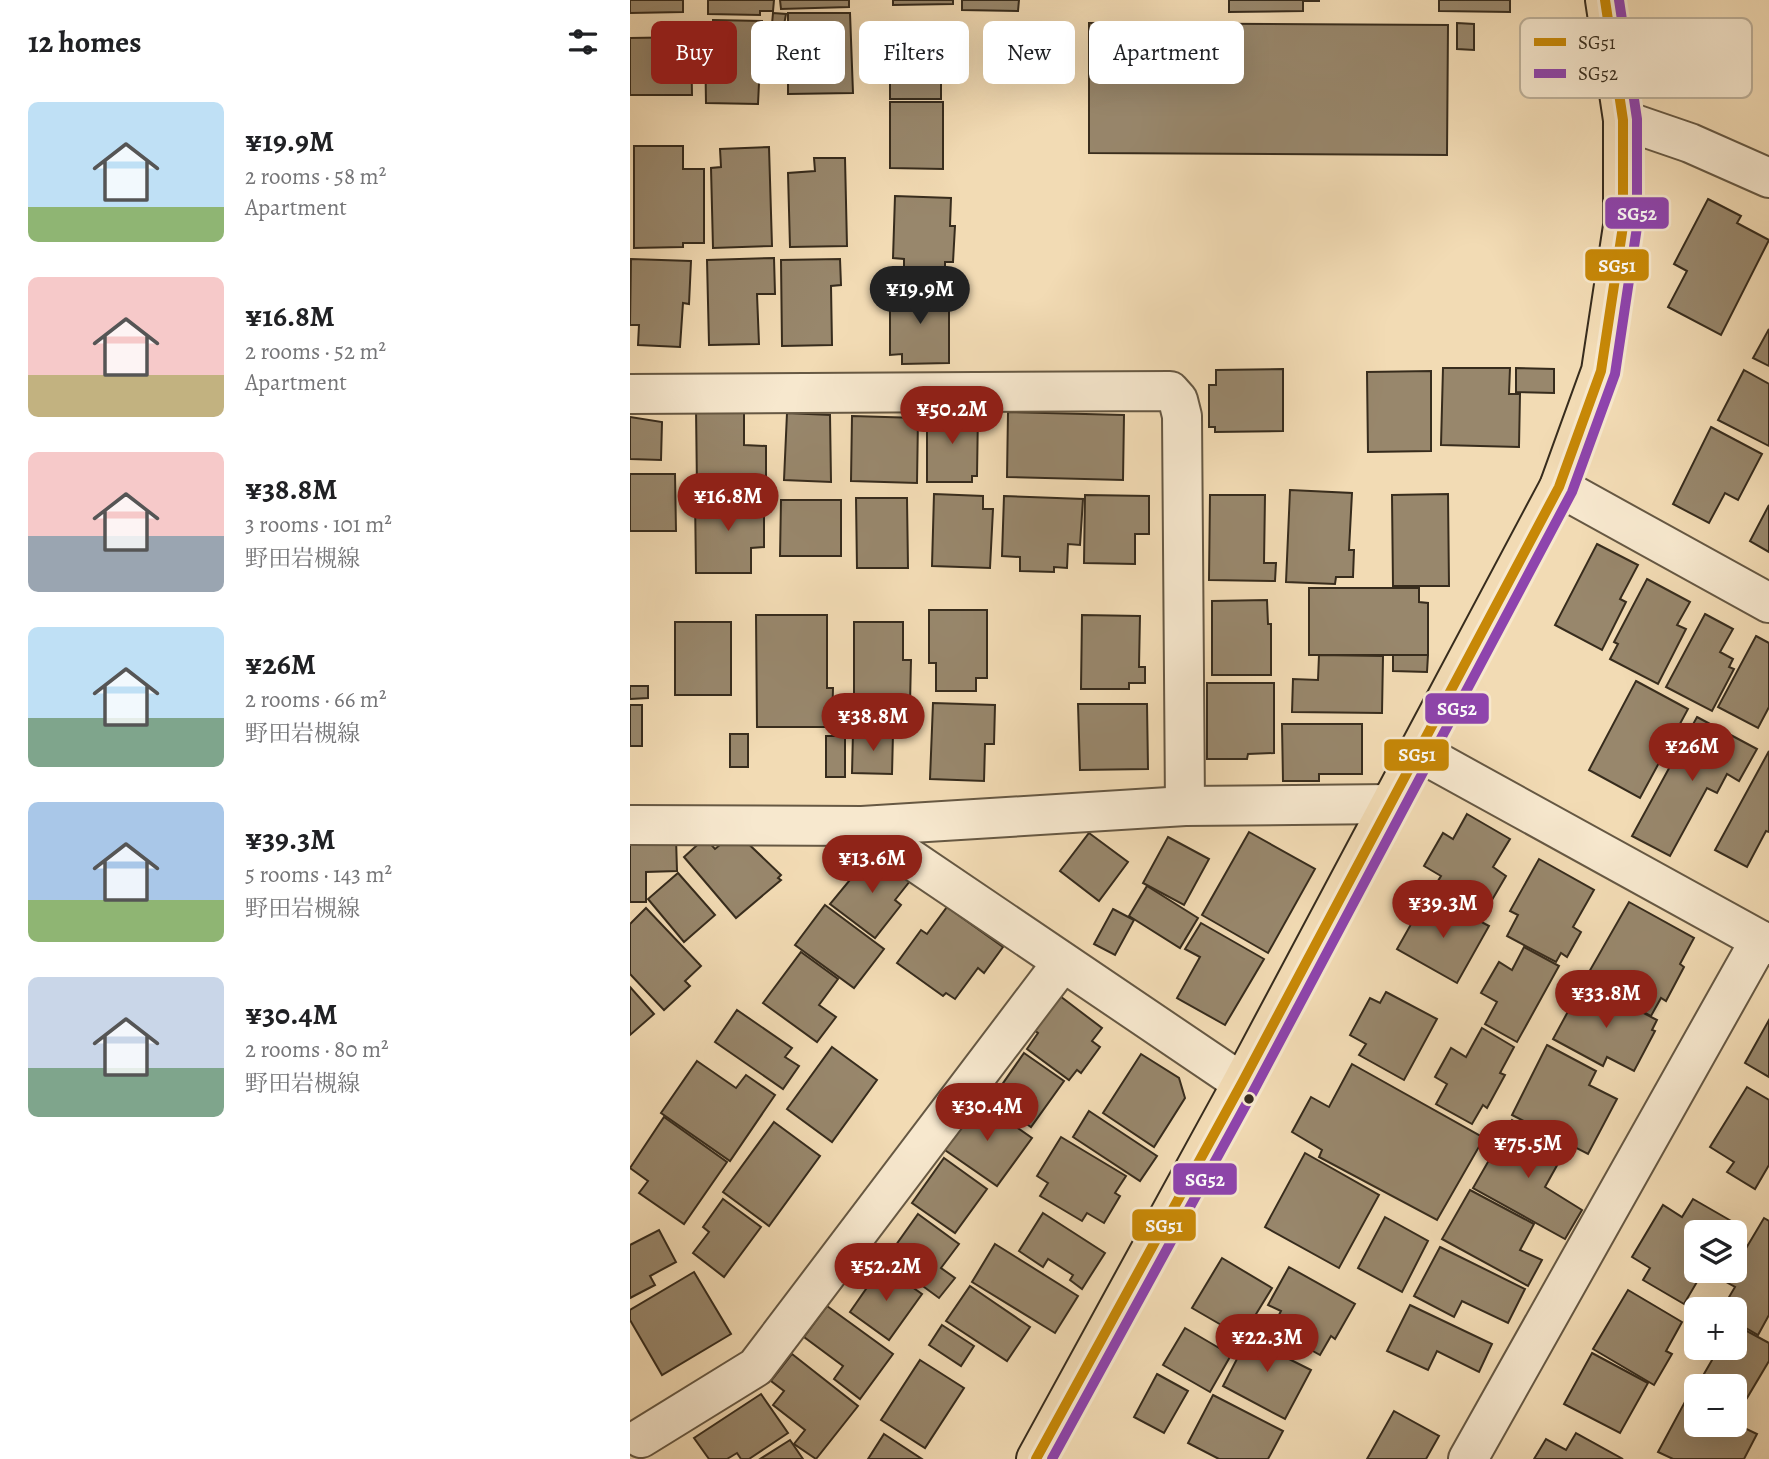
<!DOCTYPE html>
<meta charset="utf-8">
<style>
:root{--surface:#fff;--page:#f6f6f6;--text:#202124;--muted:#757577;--accent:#8f2418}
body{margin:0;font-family:Alegreya,"Noto Serif JP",serif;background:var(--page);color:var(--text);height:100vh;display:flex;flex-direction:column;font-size:26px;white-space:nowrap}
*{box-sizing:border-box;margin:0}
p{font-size:23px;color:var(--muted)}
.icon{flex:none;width:38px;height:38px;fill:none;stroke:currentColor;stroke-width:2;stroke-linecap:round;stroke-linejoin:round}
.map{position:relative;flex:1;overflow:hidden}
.drawer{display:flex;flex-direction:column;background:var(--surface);width:630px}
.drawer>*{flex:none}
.banner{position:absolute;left:21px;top:21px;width:665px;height:63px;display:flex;gap:14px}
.controls{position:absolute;left:1054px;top:1220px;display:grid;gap:14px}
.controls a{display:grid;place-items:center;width:63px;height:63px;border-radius:10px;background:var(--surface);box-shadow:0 7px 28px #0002;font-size:35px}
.price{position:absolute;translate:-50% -60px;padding:0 16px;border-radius:24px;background:var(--accent);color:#fff;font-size:23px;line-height:46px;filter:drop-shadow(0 2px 4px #0008)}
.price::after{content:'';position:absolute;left:50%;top:42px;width:21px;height:16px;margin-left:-10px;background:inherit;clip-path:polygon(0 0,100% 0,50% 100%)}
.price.active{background:#222;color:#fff}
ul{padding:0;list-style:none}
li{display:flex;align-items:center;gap:21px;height:175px;padding:0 28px}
li span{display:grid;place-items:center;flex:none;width:196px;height:140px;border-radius:10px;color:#555}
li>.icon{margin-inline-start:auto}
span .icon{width:84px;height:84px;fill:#fffc;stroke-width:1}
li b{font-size:30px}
h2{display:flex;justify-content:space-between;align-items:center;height:84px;padding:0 28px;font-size:30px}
.pill{padding:0 24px;border-radius:10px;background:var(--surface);box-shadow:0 7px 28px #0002;font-size:24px;line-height:63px}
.pill.active{background:var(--accent);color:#fff}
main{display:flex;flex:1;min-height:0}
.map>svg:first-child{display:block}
.building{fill:#98876c;stroke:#372c1d;stroke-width:2}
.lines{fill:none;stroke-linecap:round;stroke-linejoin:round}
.minor-casing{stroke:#665843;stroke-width:42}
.tertiary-casing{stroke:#665843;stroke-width:42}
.primary-casing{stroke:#372c1d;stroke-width:42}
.minor{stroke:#f7e8ce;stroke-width:38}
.tertiary{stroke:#f7e8ce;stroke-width:38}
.primary{stroke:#f2dbb4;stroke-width:38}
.bus-1-casing{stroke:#f7e8ce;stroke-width:16}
.bus-2-casing{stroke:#f7e8ce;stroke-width:16}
.bus-1{stroke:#c78807;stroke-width:10}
.bus-2{stroke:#8e44ad;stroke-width:10}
.bus-dot{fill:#372c1d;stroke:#f7e8ce;stroke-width:2.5}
.key{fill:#f7e8ce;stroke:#bdb099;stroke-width:2}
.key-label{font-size:19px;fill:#372c1d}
.line-badge{stroke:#f7e8ce;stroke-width:2.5}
.badge-label{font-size:19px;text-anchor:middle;font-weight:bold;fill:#fff}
</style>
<main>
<section class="drawer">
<h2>12 homes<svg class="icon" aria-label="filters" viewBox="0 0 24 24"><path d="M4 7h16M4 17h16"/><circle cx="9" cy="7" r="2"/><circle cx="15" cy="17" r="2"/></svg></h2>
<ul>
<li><span style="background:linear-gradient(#bfe0f5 75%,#8fb573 0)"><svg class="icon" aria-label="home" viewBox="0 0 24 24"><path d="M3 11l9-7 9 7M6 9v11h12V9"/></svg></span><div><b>¥19.9M</b><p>2 rooms · 58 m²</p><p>Apartment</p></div></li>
<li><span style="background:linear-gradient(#f6c9c9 70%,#c2b280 0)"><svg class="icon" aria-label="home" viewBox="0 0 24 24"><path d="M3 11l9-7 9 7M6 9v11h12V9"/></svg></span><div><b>¥16.8M</b><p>2 rooms · 52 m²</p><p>Apartment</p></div></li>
<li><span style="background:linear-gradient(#f6c9c9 60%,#9aa5b1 0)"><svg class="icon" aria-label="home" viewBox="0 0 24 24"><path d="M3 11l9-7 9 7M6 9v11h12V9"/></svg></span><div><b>¥38.8M</b><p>3 rooms · 101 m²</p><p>野田岩槻線</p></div></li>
<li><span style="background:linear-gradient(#bfe0f5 65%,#7fa58c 0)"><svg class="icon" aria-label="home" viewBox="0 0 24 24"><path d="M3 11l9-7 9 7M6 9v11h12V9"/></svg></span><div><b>¥26M</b><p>2 rooms · 66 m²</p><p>野田岩槻線</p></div></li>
<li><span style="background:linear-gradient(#a9c7e8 70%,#8fb573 0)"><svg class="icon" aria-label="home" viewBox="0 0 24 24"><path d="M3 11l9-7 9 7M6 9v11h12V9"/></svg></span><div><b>¥39.3M</b><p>5 rooms · 143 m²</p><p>野田岩槻線</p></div></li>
<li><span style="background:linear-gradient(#c9d6e8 65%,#7fa58c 0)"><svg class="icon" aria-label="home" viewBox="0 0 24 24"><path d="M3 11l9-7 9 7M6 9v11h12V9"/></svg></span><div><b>¥30.4M</b><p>2 rooms · 80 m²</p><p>野田岩槻線</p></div></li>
</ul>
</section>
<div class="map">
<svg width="1139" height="1459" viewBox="0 0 1139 1459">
<rect width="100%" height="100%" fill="#f2dbb4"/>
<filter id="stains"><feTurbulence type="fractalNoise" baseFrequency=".00286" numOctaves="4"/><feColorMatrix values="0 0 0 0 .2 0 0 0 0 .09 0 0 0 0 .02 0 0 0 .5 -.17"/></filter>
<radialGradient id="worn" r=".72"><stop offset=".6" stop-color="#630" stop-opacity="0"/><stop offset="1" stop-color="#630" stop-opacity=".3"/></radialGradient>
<g class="building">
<polygon points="0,0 53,0 53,12 0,13"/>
<polygon points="78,0 144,0 143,11 130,11 130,15 78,14"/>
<polygon points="150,0 219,0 219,7 151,9"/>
<polygon points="263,0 323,0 323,4 263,5"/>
<polygon points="332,0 389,0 388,11 332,10"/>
<polygon points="599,0 689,0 689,1 673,1 673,11 599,12"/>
<polygon points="809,0 880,0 880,12 809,11"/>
<polygon points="143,13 156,14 154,25 142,24"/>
<polygon points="158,13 220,13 223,93 158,94"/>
<polygon points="83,20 132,21 128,104 76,103 75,36 83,36"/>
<polygon points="325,23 325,76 311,77 311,99 260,99 260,24"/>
<polygon points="459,23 818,25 817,155 459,153"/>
<polygon points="827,23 844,24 844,50 827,49"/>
<polygon points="61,37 62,95 0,95 0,38"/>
<polygon points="144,38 153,38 152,65 143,65"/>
<polygon points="260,102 313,102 313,169 260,168"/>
<polygon points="4,146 53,146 53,169 74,169 74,243 53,243 53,247 4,248"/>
<polygon points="139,147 142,246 83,248 81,168 91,167 90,149"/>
<polygon points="184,158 215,158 217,246 160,247 158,173 185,171"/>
<polygon points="265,196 321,198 320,226 325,226 323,262 315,262 315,271 274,270 274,259 263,258"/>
<polygon points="1078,199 1111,216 1107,223 1139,240 1091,335 1038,307 1057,271 1044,264"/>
<polygon points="144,258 145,294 127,294 129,344 79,345 77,260"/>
<polygon points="1,259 61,261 59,304 53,303 50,347 8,345 9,325 0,325"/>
<polygon points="210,259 211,285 201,286 202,345 152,346 151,260"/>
<polygon points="319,289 319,363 272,364 272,354 260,355 260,290"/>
<polygon points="1139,329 1139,366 1123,358"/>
<polygon points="813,368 880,368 879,394 890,394 889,447 811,445"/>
<polygon points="886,368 924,369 924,393 886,392"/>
<polygon points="653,369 653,431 585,432 585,427 579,427 579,385 586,385 586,370"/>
<polygon points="1114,370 1139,384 1139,446 1088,420"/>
<polygon points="801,371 801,451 738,452 737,372"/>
<polygon points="66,408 114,408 114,445 136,446 136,487 67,488"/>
<polygon points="297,411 348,411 347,476 342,476 342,482 297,482"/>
<polygon points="378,412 494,415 493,480 377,477"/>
<polygon points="157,413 200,415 201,482 154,480"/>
<polygon points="222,416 288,418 287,483 221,481"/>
<polygon points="0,417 32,422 31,460 0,459"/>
<polygon points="1081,427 1132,454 1108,500 1095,493 1079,523 1043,504"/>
<polygon points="0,474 45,474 46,531 0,531"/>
<polygon points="660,490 722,493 719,550 724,550 723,577 706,577 705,584 656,582"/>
<polygon points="304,494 353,496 353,509 363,509 360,568 302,566"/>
<polygon points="818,494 819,586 763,586 762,495"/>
<polygon points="455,495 519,496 519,534 505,534 505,564 454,563"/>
<polygon points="580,495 635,495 634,563 646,563 645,581 579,580"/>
<polygon points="65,496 134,496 134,547 121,548 121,573 66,573"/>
<polygon points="374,496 453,499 450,545 438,544 437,568 424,567 424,572 390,571 390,557 372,556"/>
<polygon points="226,498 277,498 278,568 227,568"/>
<polygon points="151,500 211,500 211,556 150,556"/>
<polygon points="1139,505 1139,552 1120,541"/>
<polygon points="967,544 1008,565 990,599 996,602 972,650 925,625"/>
<polygon points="1017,579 1060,602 1047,625 1056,629 1028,684 980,659 988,644 984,642"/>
<polygon points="679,588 789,588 789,602 798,603 798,655 679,655"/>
<polygon points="637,600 638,624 641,624 641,675 582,675 582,601"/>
<polygon points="299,610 357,610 357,678 346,678 346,691 306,691 306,663 299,663"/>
<polygon points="1075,614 1103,629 1090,652 1103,659 1099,667 1104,669 1082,711 1036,687"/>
<polygon points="126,615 197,615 197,688 203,688 202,727 127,727"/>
<polygon points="452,615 510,616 509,667 515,667 515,683 499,683 499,689 451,689"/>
<rect x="45" y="622" width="56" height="73"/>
<polygon points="224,622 273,622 273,660 281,660 280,703 224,702"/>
<polygon points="1126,636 1139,643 1139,707 1128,728 1088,707"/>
<polygon points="689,655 753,656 752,713 662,712 663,679 688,680"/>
<polygon points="763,655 798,655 797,672 763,671"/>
<polygon points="1006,681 1058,709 1010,798 959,770"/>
<polygon points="577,683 644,683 644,753 618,754 617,759 577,759"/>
<polygon points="0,686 18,686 18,698 0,699"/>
<polygon points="303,703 365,705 364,744 355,744 354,781 300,779"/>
<polygon points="448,704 517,704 518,769 450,770"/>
<rect x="0" y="705" width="12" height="41"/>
<polygon points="1067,717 1127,749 1109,781 1097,774 1087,793 1077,788 1040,856 1002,836"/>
<polygon points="652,724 732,724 732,774 689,774 689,781 653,781"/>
<polygon points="223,732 263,733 262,774 222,773"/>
<rect x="100" y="734" width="18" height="33"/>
<rect x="196" y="736" width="19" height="41"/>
<polygon points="1139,751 1139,832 1136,831 1117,867 1085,850"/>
<polygon points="837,814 880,839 863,867 876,876 852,917 803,889 811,876 794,866 813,833 823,839"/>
<polygon points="106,832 151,875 148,878 151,880 106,918 54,857 75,838 85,849"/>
<polygon points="619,832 685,869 638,953 572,915"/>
<polygon points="459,833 498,862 469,901 430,871"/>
<polygon points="538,837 579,859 554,905 513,883"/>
<polygon points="46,838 47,871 16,872 16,902 0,902 0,839"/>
<polygon points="243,852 280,881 265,900 271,905 245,938 200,904"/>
<polygon points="909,859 964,890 943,927 951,932 937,957 931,953 926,962 877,936 888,915 880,911"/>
<polygon points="48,873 85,915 54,942 18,899"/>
<polygon points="517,886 568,918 550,948 499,916"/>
<polygon points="999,902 1064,938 1050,964 1054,967 1036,1001 1031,998 1021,1016 955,979"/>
<polygon points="793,903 813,914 818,904 859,926 827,983 767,949"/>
<polygon points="195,905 254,949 224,988 165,945"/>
<polygon points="317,907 373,947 354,973 348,968 325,999 316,993 313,996 267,963 291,930 297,934"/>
<polygon points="16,908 71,966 55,981 60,986 34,1010 0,974 0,924"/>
<polygon points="483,909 504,920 485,955 464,944"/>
<polygon points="571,923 634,959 595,1025 547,998 570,957 555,949"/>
<polygon points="894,947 929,966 887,1042 855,1024 867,1002 851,993 869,962 882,970"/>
<polygon points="171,952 208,979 189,1005 206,1017 187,1042 133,1003"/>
<polygon points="0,987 24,1014 0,1035"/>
<polygon points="967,989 1027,1020 1022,1030 1025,1031 1004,1071 977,1057 973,1066 923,1039 947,995 960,1002"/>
<polygon points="756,992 807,1019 774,1080 729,1055 736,1044 720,1035 740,998 750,1003"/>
<polygon points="426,993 472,1028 462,1041 470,1047 451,1073 447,1070 439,1080 397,1049 408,1033 400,1027"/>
<polygon points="107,1010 162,1048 155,1057 169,1066 153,1089 85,1042"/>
<polygon points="1139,1020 1139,1077 1115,1063"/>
<polygon points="852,1028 884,1047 870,1073 875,1075 857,1108 853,1105 842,1124 806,1104 817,1084 805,1077 821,1048 836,1057"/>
<polygon points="917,1045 966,1071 959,1085 987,1099 958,1154 882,1115"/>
<polygon points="202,1047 247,1080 202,1142 157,1109"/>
<polygon points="394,1053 434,1081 401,1127 362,1099"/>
<polygon points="511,1054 549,1078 555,1098 524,1147 473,1113"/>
<polygon points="67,1061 106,1088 116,1075 145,1095 100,1161 31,1113"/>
<polygon points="722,1064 854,1138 807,1220 689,1157 692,1150 662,1132 681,1097 699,1107"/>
<polygon points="1117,1087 1139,1100 1139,1165 1125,1189 1097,1172 1104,1162 1080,1147"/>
<polygon points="347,1099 402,1138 367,1186 312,1148"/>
<polygon points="459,1111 527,1156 510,1181 443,1137"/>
<polygon points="34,1117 97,1162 54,1224 9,1193 18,1181 0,1168"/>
<polygon points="882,1120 935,1151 915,1187 952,1210 935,1239 843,1188"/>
<polygon points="144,1122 190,1156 139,1226 93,1192"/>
<polygon points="431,1137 496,1176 485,1193 490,1196 474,1223 457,1213 452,1221 410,1196 418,1183 407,1176"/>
<polygon points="675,1153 749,1195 709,1268 635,1227"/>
<polygon points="314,1158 357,1189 325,1233 282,1203"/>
<polygon points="840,1190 904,1224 890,1250 912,1260 898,1286 812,1239"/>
<polygon points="93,1199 131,1227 94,1277 63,1253 79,1232 73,1227"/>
<polygon points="1063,1199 1103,1222 1097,1232 1066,1232 1066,1270 1074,1270 1054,1304 1013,1280 1020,1268 1002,1257 1033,1205 1052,1217"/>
<polygon points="413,1213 475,1253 452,1289 440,1280 443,1275 418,1259 413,1267 389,1251"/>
<polygon points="288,1214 329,1244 311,1268 325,1278 309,1298 256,1259"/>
<polygon points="755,1217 798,1241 772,1292 728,1268"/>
<polygon points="1134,1218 1139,1221 1139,1315 1128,1335 1104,1321 1104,1309 1092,1309 1105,1287 1096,1282"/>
<polygon points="29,1230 46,1262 20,1276 25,1285 0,1298 0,1245"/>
<polygon points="365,1244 448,1296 425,1333 342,1282"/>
<polygon points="810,1247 895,1289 878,1323 832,1301 824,1317 784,1296"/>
<polygon points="592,1258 642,1288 612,1337 562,1308"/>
<polygon points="252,1266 292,1294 259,1340 220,1312"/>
<polygon points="659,1267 725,1304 705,1339 701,1336 690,1355 642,1328 651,1311 638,1305"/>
<polygon points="64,1272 101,1334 32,1375 0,1320 0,1310"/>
<polygon points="340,1286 400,1327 377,1361 316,1321"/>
<polygon points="998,1290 1052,1322 1036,1351 1042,1354 1024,1385 963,1349"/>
<polygon points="780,1305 862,1344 849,1372 807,1351 798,1370 757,1351"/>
<polygon points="197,1306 263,1354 230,1399 204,1379 213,1366 174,1337"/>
<polygon points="625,1324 652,1337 645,1352 681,1370 655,1419 593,1386"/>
<polygon points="1104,1324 1139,1343 1139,1361 1117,1398 1109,1393 1104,1401 1104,1386 1067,1386 1089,1348 1104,1348"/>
<polygon points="312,1325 344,1346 331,1366 299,1345"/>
<polygon points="555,1328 601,1355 580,1392 533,1365"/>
<polygon points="962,1353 1018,1383 990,1433 934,1404"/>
<polygon points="162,1354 228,1406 186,1459 164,1444 175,1430 143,1405 154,1391 141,1381"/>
<polygon points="290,1360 334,1388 295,1448 251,1420"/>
<polygon points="527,1374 558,1391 534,1433 504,1417"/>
<polygon points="131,1394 158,1433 119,1459 111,1459 107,1453 97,1459 79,1459 64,1438"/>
<polygon points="583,1395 653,1431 638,1459 589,1459 558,1443"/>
<polygon points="1057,1398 1066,1403 1066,1424 1104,1423 1127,1434 1114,1459 1043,1459 1028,1452"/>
<polygon points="764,1411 809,1436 796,1459 737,1459"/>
<polygon points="946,1433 993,1459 904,1459 916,1439 936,1450"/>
<polygon points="254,1434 292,1459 238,1459"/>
<polygon points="160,1440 173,1459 130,1459"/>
</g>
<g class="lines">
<defs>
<g id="minor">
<polyline points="0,394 540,391 548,400 552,416 555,806"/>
<polyline points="929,487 1139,603"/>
<polyline points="789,752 1139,945"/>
<polyline points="0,825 232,826 555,806 760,804"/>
<polyline points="232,826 612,1083"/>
<polyline points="11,1438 126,1367 432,963"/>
<polyline points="838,1459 1130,940"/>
</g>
<polyline id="tertiary" points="993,120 1060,143 1139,178"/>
<polyline id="primary" points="406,1459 612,1083 929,487 971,371 993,226 993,120 975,0"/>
</defs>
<use href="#minor" class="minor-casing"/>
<use href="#tertiary" class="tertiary-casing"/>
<use href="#primary" class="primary-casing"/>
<use href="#minor" class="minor"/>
<use href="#tertiary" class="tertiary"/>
<use href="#primary" class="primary"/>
<defs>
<polyline id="bus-1" points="406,1459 612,1083 929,487 971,371 993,226 993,120 975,0"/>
<polyline id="bus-2" points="422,1459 624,1090 942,492 985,374 1007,227 1007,119 989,0"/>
</defs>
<use href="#bus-1" class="bus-1-casing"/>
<use href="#bus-2" class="bus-2-casing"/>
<use href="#bus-1" class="bus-1"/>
<use href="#bus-2" class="bus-2"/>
</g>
<circle class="bus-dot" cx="619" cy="1099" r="6"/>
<rect x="890" y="18" width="232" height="80" rx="10" class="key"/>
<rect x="904" y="38" width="32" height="8" fill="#c78807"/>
<rect x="904" y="69" width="32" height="9" fill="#8e44ad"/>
<g class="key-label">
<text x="948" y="49">SG51</text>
<text x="948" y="80">SG52</text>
</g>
<g class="line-badge">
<rect x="974" y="196" width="66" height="34" rx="7" fill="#8e44ad"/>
<rect x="954" y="248" width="66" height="34" rx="7" fill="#c78807"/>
<rect x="794" y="692" width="66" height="33" rx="7" fill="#8e44ad"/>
<rect x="753" y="738" width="67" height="34" rx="7" fill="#c78807"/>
<rect x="542" y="1162" width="66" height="34" rx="7" fill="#8e44ad"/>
<rect x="501" y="1208" width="66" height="34" rx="7" fill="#c78807"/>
</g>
<g class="badge-label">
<text x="1007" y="220">SG52</text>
<text x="987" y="272">SG51</text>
<text x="827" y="715">SG52</text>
<text x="787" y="761">SG51</text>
<text x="575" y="1186">SG52</text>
<text x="534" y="1232">SG51</text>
</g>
<rect width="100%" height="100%" filter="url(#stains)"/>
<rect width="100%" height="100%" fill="url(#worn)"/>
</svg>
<div class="controls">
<a><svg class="icon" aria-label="layers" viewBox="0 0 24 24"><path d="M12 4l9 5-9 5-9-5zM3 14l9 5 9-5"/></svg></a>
<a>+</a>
<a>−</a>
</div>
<b class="price active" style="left:290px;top:326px">¥19.9M</b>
<b class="price" style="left:322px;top:446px">¥50.2M</b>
<b class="price" style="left:98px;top:533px">¥16.8M</b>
<b class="price" style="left:243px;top:753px">¥38.8M</b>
<b class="price" style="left:1062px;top:783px">¥26M</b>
<b class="price" style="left:242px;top:895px">¥13.6M</b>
<b class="price" style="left:813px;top:940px">¥39.3M</b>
<b class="price" style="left:976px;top:1030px">¥33.8M</b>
<b class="price" style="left:357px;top:1143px">¥30.4M</b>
<b class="price" style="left:898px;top:1180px">¥75.5M</b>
<b class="price" style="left:256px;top:1303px">¥52.2M</b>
<b class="price" style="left:637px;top:1374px">¥22.3M</b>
<div class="banner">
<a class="pill active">Buy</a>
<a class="pill">Rent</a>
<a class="pill">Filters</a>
<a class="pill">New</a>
<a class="pill">Apartment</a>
</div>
</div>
</main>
